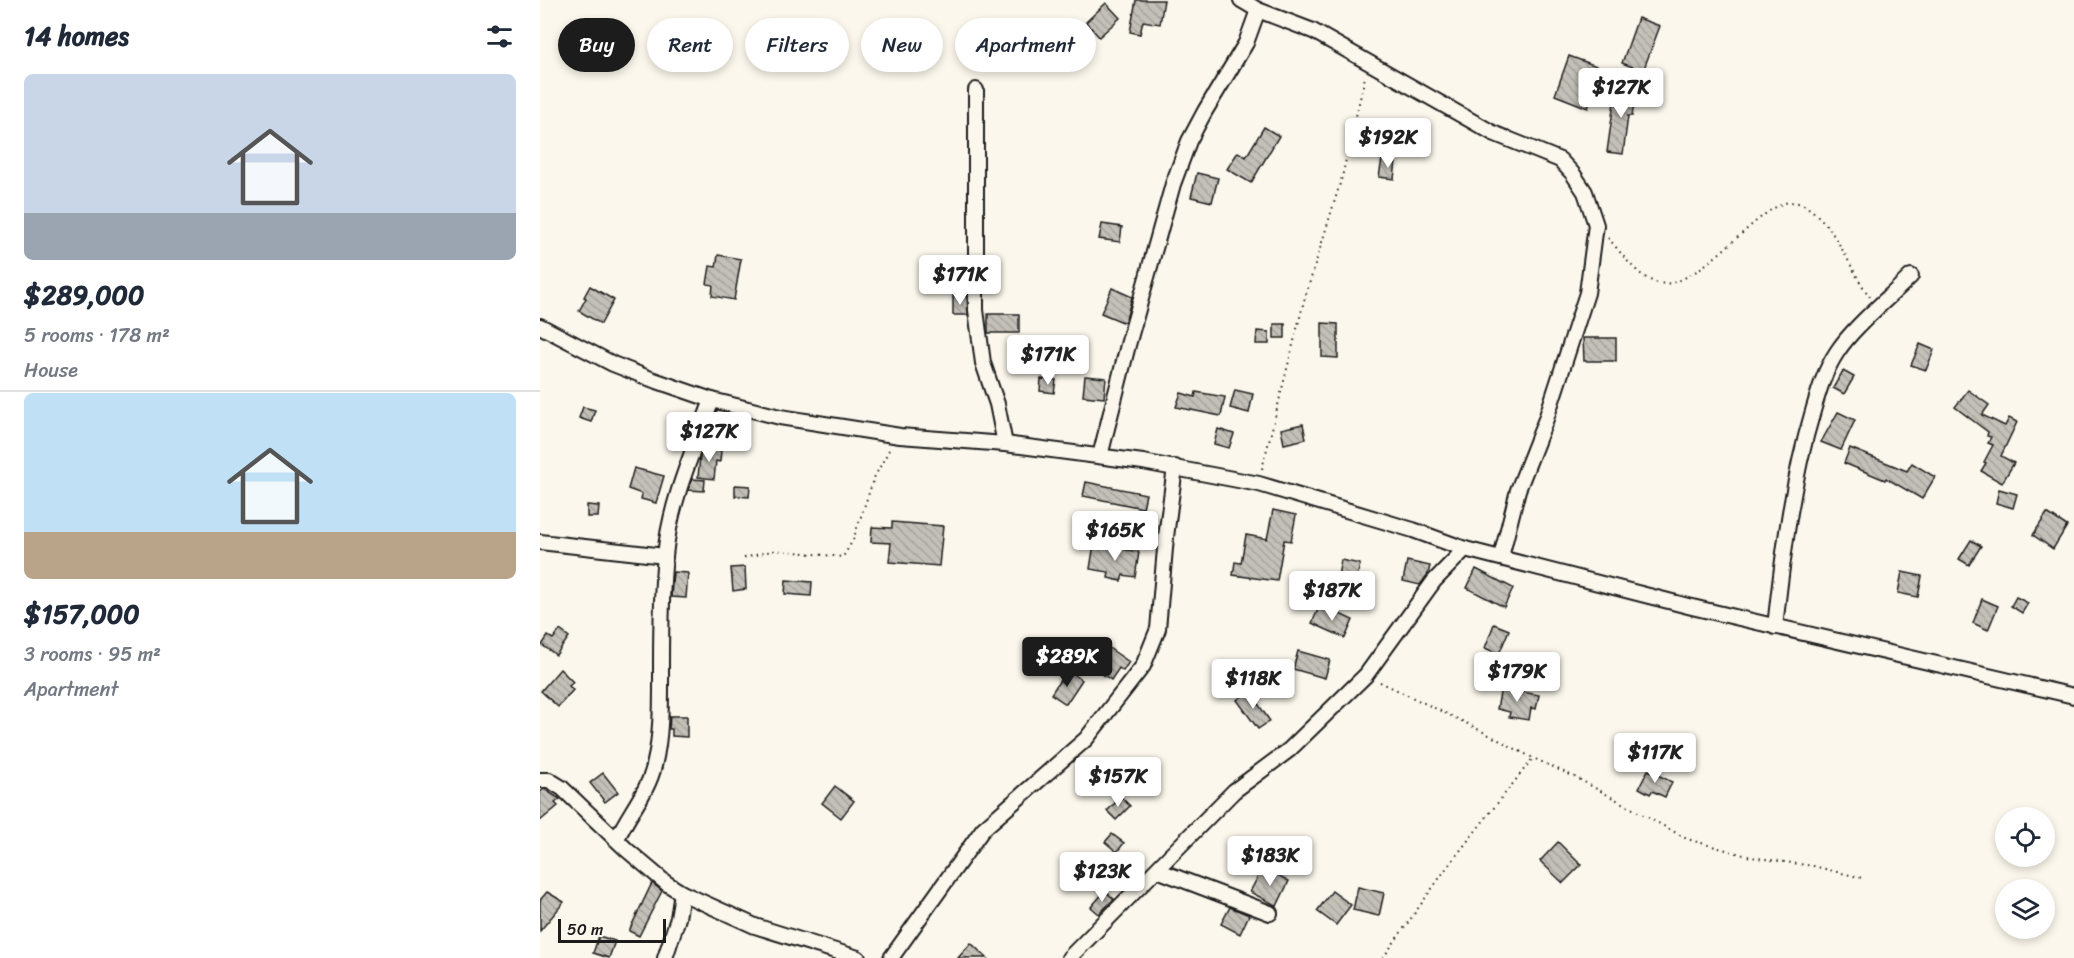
<!DOCTYPE html>
<meta charset="utf-8">
<style>
:root{--surface:#fff;--page:#f2f2f3;--text:#1f2937;--muted:#747a83;--line:#e0e1e3;--accent:#1c1c1c}
body{margin:0;font-family:Sriracha,sans-serif;background:var(--page);color:var(--text);height:100vh;display:flex;flex-direction:column;font-size:22px;white-space:nowrap}
*{box-sizing:border-box;margin:0}
p{font-size:20px;color:var(--muted)}
.icon{flex:none;width:33px;height:33px;fill:none;stroke:currentColor;stroke-width:2;stroke-linecap:round;stroke-linejoin:round}
.map{position:relative;flex:1;overflow:hidden}
.details{display:flex;flex-direction:column;background:var(--surface);width:540px}
.details>*{flex:none}
.guide{position:absolute;left:18px;top:18px;width:570px;height:54px;display:flex;gap:12px}
.fabs{position:absolute;left:1455px;top:807px;display:grid;gap:12px}
.fabs a{display:grid;place-items:center;width:60px;height:60px;border-radius:50%;background:var(--surface);box-shadow:0 3px 9px #0003;font-size:30px}
.scale{position:absolute;left:18px;bottom:15px;width:108px;box-sizing:border-box;padding-left:6px;border:3px solid #1c1c1c;border-top:0;font-size:16px;line-height:21px;white-space:nowrap;color:#1c1c1c;-webkit-text-stroke:4px #fbf7ec;paint-order:stroke}
.price{position:absolute;translate:-50% -51px;padding:0 14px;border-radius:6px;background:#fff;color:#222;font-size:20px;line-height:39px;filter:drop-shadow(0 2px 3px #0008)}
.price::after{content:'';position:absolute;left:50%;top:36px;width:18px;height:14px;margin-left:-9px;background:inherit;clip-path:polygon(0 0,100% 0,50% 100%)}
.price.current{background:var(--accent);color:#fff}
ul{padding:0;list-style:none}
li{display:grid;align-content:center;gap:12px;height:318px;padding:0 24px}
li+li{border-top:2px solid var(--line)}
li span{display:grid;place-items:center;height:186px;border-radius:9px;color:#555}
li>.icon{margin-inline-start:auto}
span .icon{width:108px;height:108px;fill:#fffc;stroke-width:1}
li b{font-size:26px}
h2{display:flex;justify-content:space-between;align-items:center;height:72px;padding:0 24px;font-size:26px}
.tag{padding:0 21px;border-radius:27px;background:var(--surface);box-shadow:0 3px 9px #0003;font-size:21px;line-height:54px}
.tag.current{background:var(--accent);color:#fff}
main{display:flex;flex:1;min-height:0}
.map>svg:first-child{display:block}
.building{fill:url(#building-back-hatch);stroke:#1c1c1c;stroke-width:1.5}
.lines{fill:none;stroke-linecap:round;stroke-linejoin:round}
.minor-casing{stroke:#1c1c1c;stroke-width:18}
.path{stroke:#1c1c1c;stroke-width:2;stroke-dasharray:1.5 4.5;stroke-linecap:butt}
.minor{stroke:#fbf7ec;stroke-width:14}
</style>
<main>
<section class="details">
<h2>14 homes<svg class="icon" aria-label="filters" viewBox="0 0 24 24"><path d="M4 7h16M4 17h16"/><circle cx="9" cy="7" r="2"/><circle cx="15" cy="17" r="2"/></svg></h2>
<ul>
<li><span style="background:linear-gradient(#c9d6e8 75%,#9aa5b1 0)"><svg class="icon" aria-label="home" viewBox="0 0 24 24"><path d="M3 11l9-7 9 7M6 9v11h12V9"/></svg></span><div><b>$289,000</b><p>5 rooms · 178 m²</p><p>House</p></div></li>
<li><span style="background:linear-gradient(#bfe0f5 75%,#b9a48a 0)"><svg class="icon" aria-label="home" viewBox="0 0 24 24"><path d="M3 11l9-7 9 7M6 9v11h12V9"/></svg></span><div><b>$157,000</b><p>3 rooms · 95 m²</p><p>Apartment</p></div></li>
</ul>
</section>
<div class="map">
<svg width="1534" height="958" viewBox="0 0 1534 958">
<defs>
<pattern id="building-back-hatch" width="6" height="6" patternUnits="userSpaceOnUse" patternTransform="scale(1.5)"><rect width="6" height="6" fill="#c3c0b8"/><path d="M-1 5l2 2M0 0l6 6M5-1l2 2" fill="none" stroke="#a7a49e"/></pattern>
</defs>
<rect width="100%" height="100%" fill="#fbf7ec"/>
<filter id="ink" filterUnits="userSpaceOnUse"><feTurbulence type="fractalNoise" baseFrequency=".0167" numOctaves="2"/><feDisplacementMap in="SourceGraphic" scale="12" xChannelSelector="R" yChannelSelector="G"/><feConvolveMatrix kernelMatrix="1 2 1 2 8 2 1 2 1" color-interpolation-filters="sRGB"/></filter>
<g filter="url(#ink)">
<g class="building">
<polygon points="596,0 624,0 620,24 603,21 600,34 590,32"/>
<polygon points="566,3 580,18 559,37 546,22"/>
<polygon points="1098,18 1120,26 1103,71 1082,63"/>
<polygon points="1029,56 1062,68 1048,108 1015,95"/>
<polygon points="1076,88 1096,90 1092,116 1088,116 1083,154 1067,152"/>
<polygon points="724,127 739,136 711,183 687,169 698,152 706,157"/>
<polygon points="842,159 856,161 854,179 839,177"/>
<polygon points="657,173 678,178 672,202 651,197"/>
<polygon points="562,224 582,227 580,242 559,239"/>
<polygon points="178,255 201,259 194,300 172,296 173,285 167,284 170,266 176,267"/>
<polygon points="50,286 74,300 61,324 39,311 46,298 44,297"/>
<polygon points="572,288 592,297 585,323 561,313"/>
<polygon points="413,296 427,296 428,315 413,315"/>
<rect x="448" y="314" width="31" height="19"/>
<polygon points="782,323 798,324 798,358 782,357"/>
<rect x="734" y="324" width="11" height="14"/>
<polygon points="717,331 729,332 729,344 716,344"/>
<polygon points="1043,338 1076,338 1076,361 1044,361"/>
<polygon points="1380,344 1394,350 1386,370 1371,365"/>
<polygon points="1303,371 1314,377 1304,394 1293,388"/>
<polygon points="545,376 566,378 564,398 543,396"/>
<polygon points="501,379 516,380 514,393 500,391"/>
<polygon points="695,390 713,394 709,413 690,408"/>
<polygon points="1428,390 1449,405 1442,415 1465,426 1469,418 1477,422 1461,456 1474,463 1462,483 1441,471 1446,463 1444,462 1453,445 1448,443 1451,437 1447,436 1448,432 1415,407"/>
<polygon points="656,392 685,397 681,416 636,407 641,393 655,397"/>
<polygon points="43,407 55,410 51,422 39,418"/>
<polygon points="1298,412 1315,420 1301,450 1281,442"/>
<polygon points="763,424 766,439 744,444 741,429"/>
<polygon points="678,429 694,434 689,448 674,444"/>
<polygon points="1310,448 1367,471 1372,463 1395,477 1382,499 1346,478 1345,480 1304,463"/>
<polygon points="163,449 181,450 180,462 176,461 174,479 158,477 160,457"/>
<polygon points="94,468 124,476 116,503 101,499 102,494 88,489"/>
<polygon points="152,479 165,480 164,491 148,490"/>
<polygon points="546,482 606,494 603,508 543,496"/>
<polygon points="195,485 210,486 209,497 195,496"/>
<polygon points="1459,489 1477,494 1473,508 1456,503"/>
<polygon points="47,505 59,506 58,517 47,517"/>
<polygon points="733,510 756,515 751,541 744,540 737,581 693,575 695,562 701,563 706,535 727,539"/>
<polygon points="1507,513 1527,526 1513,549 1493,535"/>
<polygon points="352,522 403,526 399,566 349,562 351,543 331,542 332,527 352,528"/>
<polygon points="1431,540 1441,546 1429,565 1419,559"/>
<polygon points="554,544 599,552 595,577 583,575 581,581 568,578 569,572 550,569"/>
<polygon points="801,560 820,564 817,579 798,576"/>
<polygon points="867,561 890,566 888,574 880,585 863,581"/>
<polygon points="205,567 206,589 193,591 191,568"/>
<polygon points="936,569 973,588 964,607 927,588"/>
<polygon points="133,572 148,573 146,598 131,597"/>
<polygon points="1362,572 1382,576 1378,597 1358,593"/>
<polygon points="246,580 272,582 271,596 245,594"/>
<polygon points="1476,597 1488,603 1482,613 1471,606"/>
<polygon points="1442,599 1458,606 1448,630 1433,623"/>
<polygon points="780,605 813,620 805,638 772,623"/>
<polygon points="954,624 969,630 959,654 945,648"/>
<polygon points="20,630 29,637 16,655 2,645 8,636 13,639"/>
<polygon points="566,646 589,662 583,671 579,668 571,680 552,667"/>
<polygon points="758,651 790,660 785,678 753,669"/>
<polygon points="20,669 33,682 29,686 33,690 18,707 1,691"/>
<polygon points="529,671 542,680 526,704 511,694 520,680 522,682"/>
<polygon points="961,688 999,695 996,709 991,708 989,720 969,717 970,712 957,709"/>
<polygon points="709,691 730,721 718,729 697,700"/>
<polygon points="130,716 147,716 147,737 132,736 132,729 129,729"/>
<polygon points="1108,770 1132,782 1125,797 1112,791 1110,794 1099,788"/>
<polygon points="63,773 78,792 65,802 50,783"/>
<polygon points="295,786 314,801 301,818 282,803"/>
<polygon points="4,789 20,799 15,803 18,806 0,821 0,792"/>
<polygon points="581,797 590,806 576,820 567,811"/>
<polygon points="572,834 584,843 577,852 565,842"/>
<polygon points="1018,842 1041,865 1023,883 1000,861"/>
<polygon points="723,867 749,881 737,906 710,892"/>
<polygon points="112,883 122,891 99,936 89,931"/>
<polygon points="818,887 844,893 839,916 813,910"/>
<polygon points="565,891 574,899 559,914 551,907"/>
<polygon points="792,891 811,905 796,925 777,911"/>
<polygon points="7,892 24,902 0,931 0,900"/>
<polygon points="690,907 709,915 700,934 681,924"/>
<polygon points="59,936 75,941 69,958 53,953"/>
<polygon points="431,943 447,958 418,958"/>
</g>
<g class="lines">
<defs>
<g id="minor">
<polyline points="701,0 718,10 773,31 953,133 1020,160 1033,174 1045,192 1056,225 1047,293 1006,419 978,490 961,557"/>
<polyline points="436,90 436,310 443,363 457,404 465,444"/>
<polyline points="0,326 73,364 111,379 172,400 240,417 360,436 465,444 603,462 719,484 873,530 925,549 1152,607 1534,696"/>
<polyline points="560,456 588,345 633,184 649,141 665,111 706,43 718,10"/>
<polyline points="0,542 125,556"/>
<path d="M 1235,627 C 1243,554 1252,481 1273,411 C 1279,390 1285,370 1297,352 C 1313,327 1349,298 1371,276"/>
<polyline points="0,780 9,780 22,788 87,850 126,883 142,893 215,926 318,958"/>
<path d="M 77,839 C 88,814 108,792 114,766 C 122,734 121,698 121,666 C 121,629 121,593 125,556 C 130,502 153,451 172,400"/>
<polyline points="617,870 730,913"/>
<polyline points="125,958 138,918 142,893"/>
<polyline points="351,958 443,829 546,739 603,666 618,629 626,537 635,467"/>
<polyline points="529,958 694,791 749,750 826,675 894,581 925,549"/>
</g>
</defs>
<use href="#minor" class="minor-casing"/>
<g class="path">
<path d="M 1068,238 C 1081,252 1096,276 1115,282 C 1153,296 1211,213 1245,203 C 1252,201 1262,203 1267,207 C 1297,227 1309,269 1330,297"/>
<polyline points="722,469 764,301 802,177 825,77"/>
<polyline points="204,558 235,550 303,557 313,540 334,478 349,450"/>
<polyline points="840,682 926,723 993,758 1037,778 1147,839 1211,857 1273,866 1322,878"/>
<polyline points="843,958 908,866 993,758"/>
</g>
<use href="#minor" class="minor"/>
</g>
</g>
</svg>
<div class="fabs">
<a><svg class="icon" aria-label="locate" viewBox="0 0 24 24"><circle cx="12" cy="12" r="6"/><path d="M12 2v4M12 18v4M2 12h4M18 12h4"/></svg></a>
<a><svg class="icon" aria-label="layers" viewBox="0 0 24 24"><path d="M12 4l9 5-9 5-9-5zM3 14l9 5 9-5"/></svg></a>
</div>
<div class="scale">50 m</div>
<b class="price" style="left:1081px;top:119px">$127K</b>
<b class="price" style="left:848px;top:169px">$192K</b>
<b class="price" style="left:420px;top:306px">$171K</b>
<b class="price" style="left:508px;top:386px">$171K</b>
<b class="price" style="left:169px;top:463px">$127K</b>
<b class="price" style="left:575px;top:562px">$165K</b>
<b class="price" style="left:792px;top:622px">$187K</b>
<b class="price current" style="left:527px;top:688px">$289K</b>
<b class="price" style="left:977px;top:703px">$179K</b>
<b class="price" style="left:713px;top:710px">$118K</b>
<b class="price" style="left:1115px;top:784px">$117K</b>
<b class="price" style="left:578px;top:808px">$157K</b>
<b class="price" style="left:730px;top:887px">$183K</b>
<b class="price" style="left:562px;top:903px">$123K</b>
<div class="guide">
<a class="tag current">Buy</a>
<a class="tag">Rent</a>
<a class="tag">Filters</a>
<a class="tag">New</a>
<a class="tag">Apartment</a>
</div>
</div>
</main>
